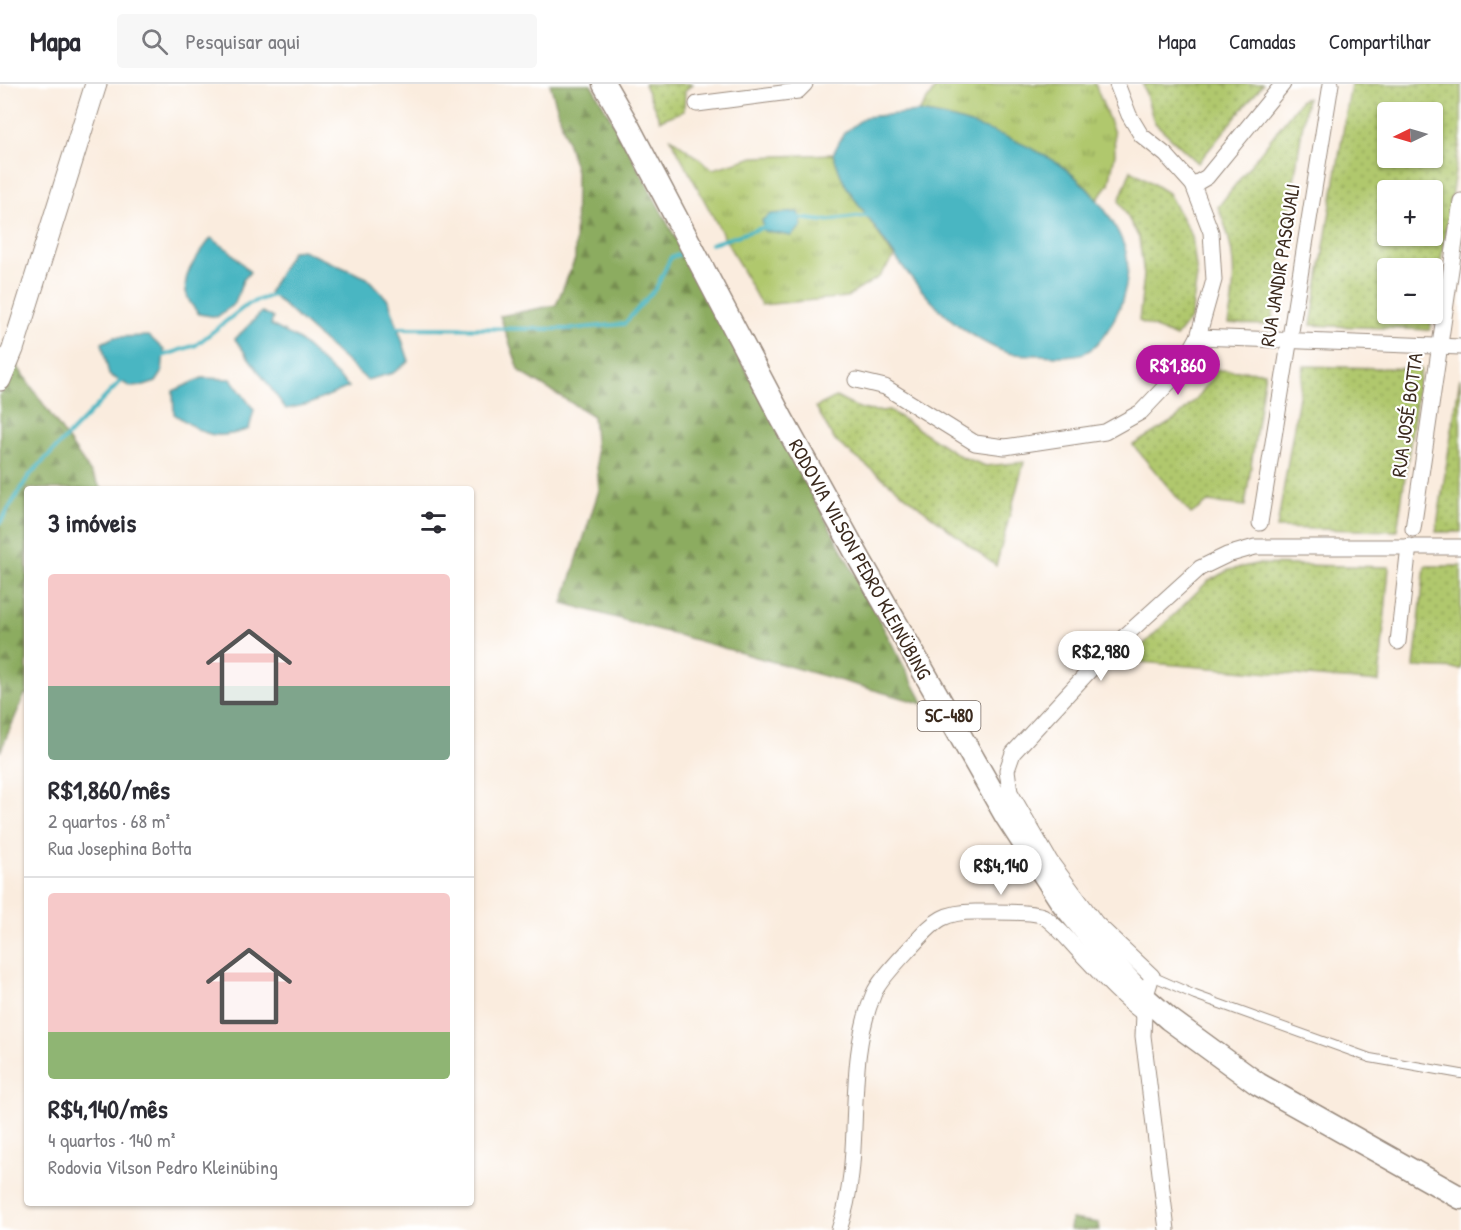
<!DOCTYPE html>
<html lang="pt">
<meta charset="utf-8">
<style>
:root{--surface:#fff;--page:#f7f7f7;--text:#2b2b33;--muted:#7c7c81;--line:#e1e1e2;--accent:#b5179e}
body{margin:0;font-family:"Patrick Hand",sans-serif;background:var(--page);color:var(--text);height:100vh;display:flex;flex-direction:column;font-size:22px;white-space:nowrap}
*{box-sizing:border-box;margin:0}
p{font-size:20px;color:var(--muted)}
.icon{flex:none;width:33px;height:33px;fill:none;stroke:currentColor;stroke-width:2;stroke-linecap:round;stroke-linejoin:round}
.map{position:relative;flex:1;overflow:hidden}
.drawer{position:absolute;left:24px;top:402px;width:450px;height:720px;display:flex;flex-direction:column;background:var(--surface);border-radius:6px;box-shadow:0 2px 4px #0004}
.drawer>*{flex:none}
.needle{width:39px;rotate:265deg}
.controls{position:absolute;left:1377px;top:18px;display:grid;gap:12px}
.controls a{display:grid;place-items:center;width:66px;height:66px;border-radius:6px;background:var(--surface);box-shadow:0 2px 4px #0004;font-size:30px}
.price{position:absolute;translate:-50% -51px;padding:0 14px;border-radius:21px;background:#fff;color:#222;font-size:20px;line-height:39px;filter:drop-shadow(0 2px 3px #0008)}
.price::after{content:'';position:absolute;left:50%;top:36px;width:18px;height:14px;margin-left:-9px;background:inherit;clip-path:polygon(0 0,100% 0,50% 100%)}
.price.on{background:var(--accent);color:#fff}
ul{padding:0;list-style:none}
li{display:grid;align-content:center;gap:12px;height:318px;padding:0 24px}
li+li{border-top:2px solid var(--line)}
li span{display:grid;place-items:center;height:186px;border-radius:6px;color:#555}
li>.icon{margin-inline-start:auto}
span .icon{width:108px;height:108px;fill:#fffc;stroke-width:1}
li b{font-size:26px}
h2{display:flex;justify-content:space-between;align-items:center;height:72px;padding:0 24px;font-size:26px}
header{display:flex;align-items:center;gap:36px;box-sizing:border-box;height:84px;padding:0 30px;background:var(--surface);border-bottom:2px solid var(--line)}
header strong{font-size:28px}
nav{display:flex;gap:33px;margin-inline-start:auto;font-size:21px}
.search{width:420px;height:54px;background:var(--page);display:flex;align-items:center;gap:15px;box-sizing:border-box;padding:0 21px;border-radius:6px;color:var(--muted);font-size:22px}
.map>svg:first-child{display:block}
.grass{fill:url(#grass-dots);stroke:#767946;stroke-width:1.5;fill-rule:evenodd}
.forest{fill:url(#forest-firs);stroke:#646b3f;stroke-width:1.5}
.park{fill:url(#park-tufts);stroke:#767946;stroke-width:1.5}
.water{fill:#48b6c2;stroke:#427070;stroke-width:1.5}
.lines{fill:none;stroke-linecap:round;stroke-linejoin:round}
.stream{stroke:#48b6c2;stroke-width:4}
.lane-casing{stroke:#9a8b7e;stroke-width:10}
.street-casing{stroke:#9a8b7e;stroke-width:17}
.secondary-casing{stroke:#9a8b7e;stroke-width:23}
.primary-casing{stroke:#9a8b7e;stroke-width:25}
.lane{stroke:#fff;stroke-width:8}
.street{stroke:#fff;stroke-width:15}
.secondary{stroke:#fff;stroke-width:21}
.primary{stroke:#fff;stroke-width:22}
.labels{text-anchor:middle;stroke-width:4.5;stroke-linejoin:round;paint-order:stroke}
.shield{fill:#fff;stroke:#766a62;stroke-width:1.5}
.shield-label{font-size:18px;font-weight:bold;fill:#3b2a1e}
.street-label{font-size:20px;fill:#3b2a1e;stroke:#fff}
</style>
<header>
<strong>Mapa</strong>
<div class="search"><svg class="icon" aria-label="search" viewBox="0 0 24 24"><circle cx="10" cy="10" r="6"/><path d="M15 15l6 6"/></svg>Pesquisar aqui</div>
<nav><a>Mapa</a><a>Camadas</a><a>Compartilhar</a></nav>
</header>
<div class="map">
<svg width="1461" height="1146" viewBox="0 0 1461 1146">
<defs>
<pattern id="grass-dots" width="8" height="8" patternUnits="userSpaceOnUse" patternTransform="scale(1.5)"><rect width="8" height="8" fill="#b0c86d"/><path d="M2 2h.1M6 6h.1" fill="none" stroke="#90a359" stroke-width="1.8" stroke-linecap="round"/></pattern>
<pattern id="forest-firs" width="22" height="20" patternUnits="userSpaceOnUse" patternTransform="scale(1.5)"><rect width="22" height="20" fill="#8cac60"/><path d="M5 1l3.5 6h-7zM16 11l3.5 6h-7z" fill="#748c4f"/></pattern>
<pattern id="park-tufts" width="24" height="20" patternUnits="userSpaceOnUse" patternTransform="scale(1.5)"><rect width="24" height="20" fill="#b0c86d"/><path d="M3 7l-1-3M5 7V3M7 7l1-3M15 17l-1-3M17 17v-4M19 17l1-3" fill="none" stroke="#90a359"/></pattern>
</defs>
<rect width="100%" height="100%" fill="#fff"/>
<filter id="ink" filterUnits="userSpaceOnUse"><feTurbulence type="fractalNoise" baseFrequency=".0167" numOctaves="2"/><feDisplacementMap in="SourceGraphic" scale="12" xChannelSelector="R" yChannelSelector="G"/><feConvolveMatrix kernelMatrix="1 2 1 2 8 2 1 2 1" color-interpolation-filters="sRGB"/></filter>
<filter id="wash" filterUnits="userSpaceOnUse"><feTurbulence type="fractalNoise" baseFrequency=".008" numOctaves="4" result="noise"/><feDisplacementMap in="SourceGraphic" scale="24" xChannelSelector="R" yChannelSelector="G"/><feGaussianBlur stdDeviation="1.35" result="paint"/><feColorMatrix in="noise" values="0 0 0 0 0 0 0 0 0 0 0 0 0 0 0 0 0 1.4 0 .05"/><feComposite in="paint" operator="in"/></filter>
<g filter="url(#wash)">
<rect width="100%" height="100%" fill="#faecde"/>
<g class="grass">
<polygon points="644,0 692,0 685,7 684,27 660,36"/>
<polygon points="1143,0 1263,0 1198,79 1154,38"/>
<path d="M 1351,0 L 1461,0 L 1461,50 L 1430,246 L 1311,241 ZM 1388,28 L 1432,28 L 1432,74 L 1388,74 ZM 1388,106 L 1432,106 L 1432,152 L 1388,152 ZM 1432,184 L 1432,230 L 1388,230 L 1388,184 Z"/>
<path d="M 1307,14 L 1271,241 L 1228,240 C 1237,197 1236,164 1218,123 L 1301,16 Z"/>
<polygon points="1131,86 1168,109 1192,152 1197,192 1191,234 1176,253 1139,237 1144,191 1139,154 1119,117"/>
<polygon points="1304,282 1421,285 1397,447 1277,444"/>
<polygon points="1217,286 1265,288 1245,422 1208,418 1191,430 1133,361 1176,335 1199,312"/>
<polygon points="1460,294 1461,448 1436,448"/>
<path d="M 836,313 C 854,323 868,330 889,326 L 960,372 L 986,382 L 1024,378 L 996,482 L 835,357 L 816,323 Z"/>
<polygon points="1256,480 1389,483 1379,598 1127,577 1208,497 1229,486"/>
<polygon points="1425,482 1461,482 1461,585 1414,583"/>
</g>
<g class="forest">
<polygon points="550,0 591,0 620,50 924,620 563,519 599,406 593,332 520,288 500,232 556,221 575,175 576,87"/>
<polygon points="15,279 102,405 27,405 27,610 25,610 0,668 0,311"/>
<polygon points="1071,1135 1099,1139 1100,1146 1070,1146"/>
</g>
<g class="park">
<path d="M 938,0 L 1095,0 L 1114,49 L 1115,70 L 1109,100 L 1097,116 C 1084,103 1072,90 1056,79 C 1048,73 1037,69 1027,64 C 993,47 957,33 919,28 Z"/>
<polygon points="670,53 713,85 754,73 833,70 845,99 894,173 879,193 847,213 761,221"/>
</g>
<g class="water">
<path d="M 919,28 C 962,34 1017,54 1054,77 C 1085,96 1113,131 1125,164 C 1129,178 1128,195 1124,209 C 1120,228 1105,255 1090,266 C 1079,274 1054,272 1041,271 C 1030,270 1015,272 1005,268 C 946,245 910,195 876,145 C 866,130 854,115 845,100 C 840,91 837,80 833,70 L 844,49 L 865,33 Z"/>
<polygon points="798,128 802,142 791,152 764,147 762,136 771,130"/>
<path d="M 211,154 L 230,167 L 250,188 L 243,196 L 235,219 L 217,233 L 199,230 C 195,225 190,220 188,214 C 178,192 199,171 211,154 Z"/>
<polygon points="302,166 367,194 389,217 409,277 393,289 367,296 269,208 292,167"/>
<polygon points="262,228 273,234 271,241 298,255 349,303 309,320 286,325 235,255"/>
<polygon points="149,252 164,266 162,289 156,298 144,302 131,303 109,291 102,259 114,253"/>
<path d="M 202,294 L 231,295 L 254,326 L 249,345 C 213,358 204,350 174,330 L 173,307 Z"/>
</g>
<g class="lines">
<g class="stream">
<polyline points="798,134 824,137 871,131"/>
<polyline points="711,160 768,142"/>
<polyline points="395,244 569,245 624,240 656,204 671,173 687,168"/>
<polyline points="159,273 196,261 248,220 275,210"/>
<polyline points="0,439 28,393 123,295"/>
</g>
</g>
</g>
<g filter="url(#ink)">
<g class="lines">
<defs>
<polyline id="lane" points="1152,892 1195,911 1370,974 1461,990"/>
<g id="street">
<polyline points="697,20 798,7 805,0"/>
<polyline points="1193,101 1207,93 1283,0"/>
<polyline points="1198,253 1461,263"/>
<polyline points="856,296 885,303 975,359 1005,363 1105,348 1141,328 1178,289 1198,253 1214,196 1211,148 1193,101 1166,71 1141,51 1129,31 1117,0"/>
<polyline points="1260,439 1331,0"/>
<polyline points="1413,445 1461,117"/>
<polyline points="1398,558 1409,462"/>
<polyline points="1144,930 1145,914 1152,892 1096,839 1050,777 1010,708 1007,686 1013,669 1105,570 1200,484 1227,471 1255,463 1461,463"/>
<path d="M 839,1146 C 866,1068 842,986 874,909 C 880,895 900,875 911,863 C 935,837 942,827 979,828 C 993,828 1032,827 1043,832 C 1055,840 1066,853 1076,864 C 1098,887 1118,911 1144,930 L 1143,952 L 1167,1146"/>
</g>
<polyline id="secondary" points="0,296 13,265 96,0"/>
<polyline id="primary" points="604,0 627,40 782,335 860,476 1006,732 1061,817 1100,865 1145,914 1169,935 1258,1000 1461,1114"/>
</defs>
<use href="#lane" class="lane-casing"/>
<use href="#street" class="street-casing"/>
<use href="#secondary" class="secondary-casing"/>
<use href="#primary" class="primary-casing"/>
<use href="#lane" class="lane"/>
<use href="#street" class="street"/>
<use href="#secondary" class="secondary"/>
<use href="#primary" class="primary"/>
</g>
</g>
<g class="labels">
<rect class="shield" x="917.5" y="617" width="63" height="30" rx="4.5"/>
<g class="shield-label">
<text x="949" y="638">SC-480</text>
</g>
<g class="street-label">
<text transform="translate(1280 181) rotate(-81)" y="7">RUA JANDIR PASQUALI</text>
<text transform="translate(1407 331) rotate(-82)" y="7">RUA JOSÉ BOTTA</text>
<text transform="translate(860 475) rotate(61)" y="7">RODOVIA VILSON PEDRO KLEINÜBING</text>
</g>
</g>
</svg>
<div class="controls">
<a><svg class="needle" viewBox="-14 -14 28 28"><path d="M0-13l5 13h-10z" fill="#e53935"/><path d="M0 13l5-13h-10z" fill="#7c7c81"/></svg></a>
<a>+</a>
<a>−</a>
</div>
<b class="price on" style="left:1178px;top:312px">R$1,860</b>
<b class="price" style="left:1101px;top:598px">R$2,980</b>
<b class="price" style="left:1001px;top:812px">R$4,140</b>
<section class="drawer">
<h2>3 imóveis<svg class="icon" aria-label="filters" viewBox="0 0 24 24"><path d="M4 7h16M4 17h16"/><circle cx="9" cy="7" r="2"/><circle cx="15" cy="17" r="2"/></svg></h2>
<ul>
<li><span style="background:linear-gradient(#f6c9c9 60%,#7fa58c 0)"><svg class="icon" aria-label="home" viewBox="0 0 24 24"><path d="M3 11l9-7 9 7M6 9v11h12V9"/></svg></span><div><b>R$1,860/mês</b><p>2 quartos · 68 m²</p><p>Rua Josephina Botta</p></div></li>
<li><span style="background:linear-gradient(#f6c9c9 75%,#8fb573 0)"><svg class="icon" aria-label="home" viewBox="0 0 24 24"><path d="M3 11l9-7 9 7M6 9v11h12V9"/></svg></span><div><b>R$4,140/mês</b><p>4 quartos · 140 m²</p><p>Rodovia Vilson Pedro Kleinübing</p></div></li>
</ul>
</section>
</div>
